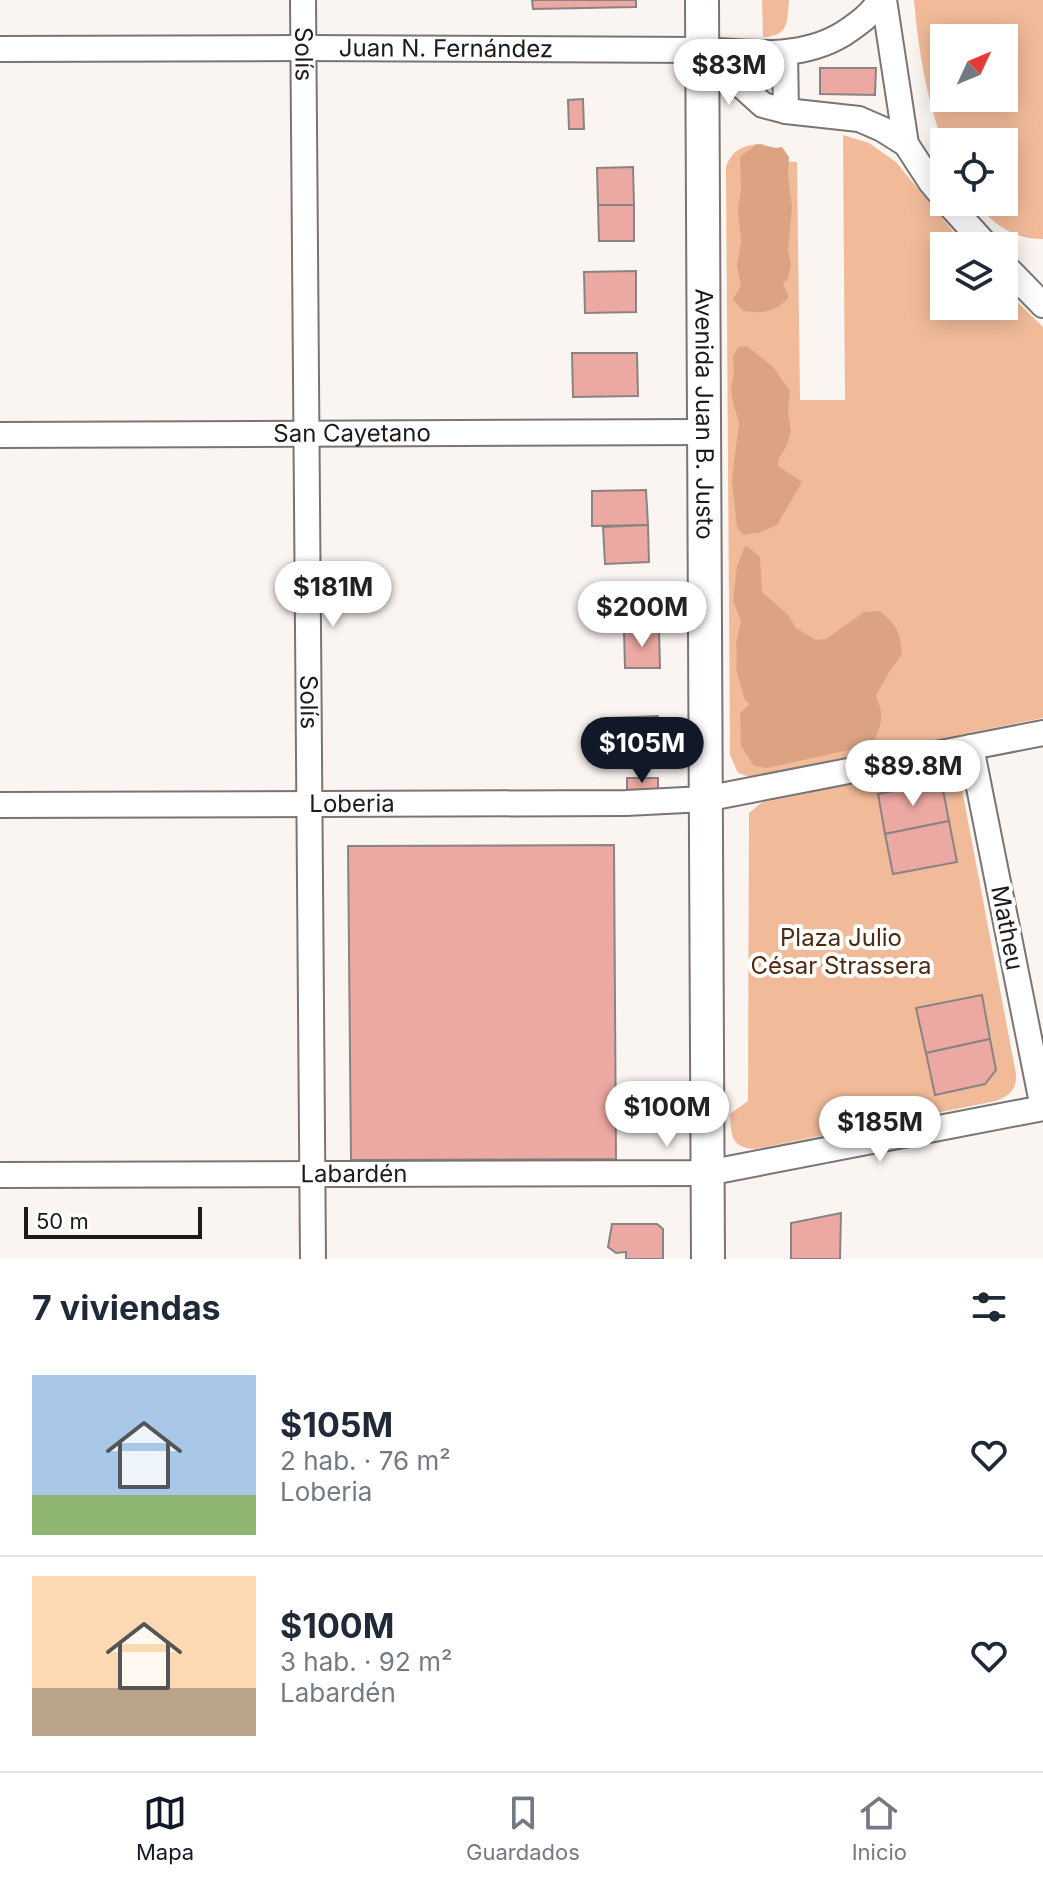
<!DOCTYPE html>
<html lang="es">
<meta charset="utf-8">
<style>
:root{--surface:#fff;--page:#f6f6f7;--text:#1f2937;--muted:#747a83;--line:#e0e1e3;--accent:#111827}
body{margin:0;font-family:Inter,sans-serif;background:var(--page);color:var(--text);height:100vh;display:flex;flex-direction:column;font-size:30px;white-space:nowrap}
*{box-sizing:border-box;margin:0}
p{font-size:26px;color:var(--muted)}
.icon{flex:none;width:44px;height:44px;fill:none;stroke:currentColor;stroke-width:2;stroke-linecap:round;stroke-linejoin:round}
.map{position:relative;height:1259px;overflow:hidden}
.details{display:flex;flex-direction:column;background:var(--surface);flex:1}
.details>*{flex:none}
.needle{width:52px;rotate:46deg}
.tools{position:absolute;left:930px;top:24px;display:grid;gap:16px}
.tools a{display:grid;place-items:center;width:88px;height:88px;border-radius:0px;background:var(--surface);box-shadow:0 4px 20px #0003;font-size:40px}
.scale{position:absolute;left:24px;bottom:20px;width:178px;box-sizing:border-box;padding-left:8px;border:4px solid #1d1b1a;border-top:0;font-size:22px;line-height:28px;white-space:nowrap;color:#1d1b1a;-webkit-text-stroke:6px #fff;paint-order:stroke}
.price{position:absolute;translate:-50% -68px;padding:0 18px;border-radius:28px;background:#fff;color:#222;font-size:26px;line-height:52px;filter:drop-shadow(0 2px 4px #0008)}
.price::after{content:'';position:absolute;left:50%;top:48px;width:24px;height:18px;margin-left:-12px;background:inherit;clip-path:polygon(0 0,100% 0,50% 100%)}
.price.on{background:var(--accent);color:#fff}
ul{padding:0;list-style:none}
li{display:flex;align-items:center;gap:24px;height:200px;padding:0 32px}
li+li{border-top:2px solid var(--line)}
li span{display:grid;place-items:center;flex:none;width:224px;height:160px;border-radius:0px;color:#555}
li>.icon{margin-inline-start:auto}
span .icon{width:96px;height:96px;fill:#fffc;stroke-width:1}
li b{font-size:34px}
h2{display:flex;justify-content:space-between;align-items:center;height:96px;padding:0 32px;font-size:34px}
.dock{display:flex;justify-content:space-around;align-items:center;height:112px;border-top:2px solid var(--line);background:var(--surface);font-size:22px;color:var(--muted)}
.dock a{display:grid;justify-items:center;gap:4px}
.dock .on{color:var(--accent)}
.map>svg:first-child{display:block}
.green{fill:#f1bb9a;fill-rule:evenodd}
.forest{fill:#dba381}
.building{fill:#eca8a2;stroke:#898483;stroke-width:2}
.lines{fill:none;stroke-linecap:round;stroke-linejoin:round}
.minor-casing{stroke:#7a7572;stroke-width:28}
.major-casing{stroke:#7a7572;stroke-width:36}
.minor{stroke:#fff;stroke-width:24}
.major{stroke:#fff;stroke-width:32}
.labels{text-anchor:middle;stroke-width:8;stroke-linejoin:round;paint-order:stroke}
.street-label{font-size:24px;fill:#1d1b1a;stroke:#fff}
.park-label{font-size:24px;fill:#4f2a10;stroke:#fff}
</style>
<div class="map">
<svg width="1043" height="1259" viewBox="0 0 1043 1259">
<rect width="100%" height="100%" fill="#fbf5f2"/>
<g class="green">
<path d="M 762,0 L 789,0 C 787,22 789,36 763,37 Z"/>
<path d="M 914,0 L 1043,0 L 1043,239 C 1013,239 994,225 975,202 L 1004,202 L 1004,142 L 944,142 L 944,147 C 927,100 918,50 914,0 ZM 944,38 L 1004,38 L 1004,98 L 944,98 Z"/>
<path d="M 843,135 L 869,143 L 896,162 L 965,246 L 944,246 L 944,306 L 1004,306 L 1004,289 L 1043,327 L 1043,718 L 750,777 L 738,773 L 730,755 L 726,167 C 732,149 745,144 764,144 L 764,160 L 797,162 L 800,400 L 845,400 Z"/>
<path d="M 945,765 L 954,767 L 959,774 L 1016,1074 C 1017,1090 1009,1096 996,1101 L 755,1149 C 731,1148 731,1135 730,1114 L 748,1101 L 749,813 L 761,803 ZM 931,783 L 943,790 L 957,861 L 893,874 L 878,794 ZM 981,995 L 996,1070 L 985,1084 L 935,1095 L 916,1008 Z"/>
</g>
<g class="forest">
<path d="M 757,144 L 776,148 L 782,147 L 789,157 L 788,175 L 792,207 L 788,250 L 791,266 L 788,278 L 783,284 L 789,297 C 777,312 762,314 743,311 L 733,299 L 741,286 L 737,266 L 741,241 L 738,210 L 741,189 L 740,157 Z"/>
<polygon points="747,346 773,367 790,391 788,410 791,432 786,447 779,458 778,466 802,482 777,525 761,532 743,535 737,527 732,480 739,423 733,402 731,388 734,372 733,357 738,347"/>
<path d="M 745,546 L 748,547 L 760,557 L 762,592 L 787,614 L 796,628 L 816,640 L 826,639 L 864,612 L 880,611 C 898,626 900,632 902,654 L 889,672 L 876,696 C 884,716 883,722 873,742 L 849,750 L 767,768 L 754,766 L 741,746 L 740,713 L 750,704 L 745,700 L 736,669 L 737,656 L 736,643 L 741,621 L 733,601 L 737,566 Z"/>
</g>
<g class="building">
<polygon points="532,0 636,0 636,7 533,9"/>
<polygon points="820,68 876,68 875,95 820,94"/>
<polygon points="583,99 584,129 569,129 568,100"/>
<polygon points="633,167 634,205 598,205 597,168"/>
<polygon points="598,205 634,205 634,241 599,241"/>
<polygon points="636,271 636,312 585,313 584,272"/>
<polygon points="572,353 637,353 638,396 573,397"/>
<polygon points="646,490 648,525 592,526 592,491"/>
<polygon points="648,525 649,562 605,564 603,527"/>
<polygon points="624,630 659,630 660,668 625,668"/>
<polygon points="658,716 660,743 611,745 610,718"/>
<polygon points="627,778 658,778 658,789 651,792 627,792"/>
<polygon points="932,783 943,790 949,821 885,834 878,794"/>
<polygon points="949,821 957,862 893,874 885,834"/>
<polygon points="614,845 616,1159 351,1160 348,846"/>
<polygon points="982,995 990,1039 926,1053 916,1008"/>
<polygon points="990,1039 996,1070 985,1084 935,1095 926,1053"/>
<polygon points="841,1213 840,1259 791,1259 791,1223"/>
<polygon points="612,1224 657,1224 663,1229 663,1259 626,1259 626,1252 616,1253 608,1247"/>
</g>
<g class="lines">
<defs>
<g id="minor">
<path id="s1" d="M 303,0 L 313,1259"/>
<polyline points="884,0 906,144 930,181 944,198"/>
<path id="s2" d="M 0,49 L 303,48 L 702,50 C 750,53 800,60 843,34 C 858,24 871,15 880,0"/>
<polyline points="702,50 763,105 786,111 859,119 882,129 906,144"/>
<polyline points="785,53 786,111"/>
<polyline points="947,202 987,246"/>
<polyline points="1004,265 1043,305"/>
<path id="s3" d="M 0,435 L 704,432"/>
<path id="s4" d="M 0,805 L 626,803 L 705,799 L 1043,733"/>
<path id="s5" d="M 0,1175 L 707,1173 L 1043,1108 L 971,747"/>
</g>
<g id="major">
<path id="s6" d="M 702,0 L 708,1259"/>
</g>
</defs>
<use href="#minor" class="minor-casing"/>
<use href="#major" class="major-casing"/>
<use href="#minor" class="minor"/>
<use href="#major" class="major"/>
</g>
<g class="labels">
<g class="street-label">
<text dy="8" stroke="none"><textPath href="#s2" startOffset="446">Juan N. Fernández</textPath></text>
<text dy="8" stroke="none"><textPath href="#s1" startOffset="54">Solís</textPath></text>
<text dy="8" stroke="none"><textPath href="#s6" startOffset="414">Avenida Juan B. Justo</textPath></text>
<text dy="8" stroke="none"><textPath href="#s3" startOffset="352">San Cayetano</textPath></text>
<text dy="8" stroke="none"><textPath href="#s1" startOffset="702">Solís</textPath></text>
<text dy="8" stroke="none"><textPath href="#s4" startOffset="352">Loberia</textPath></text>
<text transform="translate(1007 928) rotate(79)" y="8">Matheu</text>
<text dy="8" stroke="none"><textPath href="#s5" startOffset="354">Labardén</textPath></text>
</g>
<g class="park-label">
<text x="841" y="946">Plaza Julio<tspan x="841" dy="28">César Strassera</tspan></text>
</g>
</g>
</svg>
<div class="tools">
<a><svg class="needle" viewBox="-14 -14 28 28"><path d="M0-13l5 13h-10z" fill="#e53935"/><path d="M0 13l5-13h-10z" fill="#747a83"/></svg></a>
<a><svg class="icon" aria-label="locate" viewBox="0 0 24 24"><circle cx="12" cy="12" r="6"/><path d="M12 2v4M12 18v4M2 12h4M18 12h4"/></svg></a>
<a><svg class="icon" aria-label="layers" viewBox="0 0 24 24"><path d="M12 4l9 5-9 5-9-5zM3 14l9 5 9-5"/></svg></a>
</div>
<div class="scale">50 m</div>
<b class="price" style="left:729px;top:107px">$83M</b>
<b class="price" style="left:333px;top:629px">$181M</b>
<b class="price" style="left:642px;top:649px">$200M</b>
<b class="price on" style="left:642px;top:785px">$105M</b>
<b class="price" style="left:913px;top:808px">$89.8M</b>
<b class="price" style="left:667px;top:1149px">$100M</b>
<b class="price" style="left:880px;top:1164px">$185M</b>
</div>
<section class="details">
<h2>7 viviendas<svg class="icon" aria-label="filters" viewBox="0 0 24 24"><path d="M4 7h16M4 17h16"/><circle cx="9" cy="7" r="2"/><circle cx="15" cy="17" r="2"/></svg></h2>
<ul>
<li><span style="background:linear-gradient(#a9c7e8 75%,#8fb573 0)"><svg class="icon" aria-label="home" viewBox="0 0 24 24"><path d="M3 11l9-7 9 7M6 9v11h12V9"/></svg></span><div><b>$105M</b><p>2 hab. · 76 m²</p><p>Loberia</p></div><svg class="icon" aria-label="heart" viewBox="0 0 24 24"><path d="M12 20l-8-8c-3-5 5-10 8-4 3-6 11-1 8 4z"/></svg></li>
<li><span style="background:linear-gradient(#ffd9b3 70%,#b9a48a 0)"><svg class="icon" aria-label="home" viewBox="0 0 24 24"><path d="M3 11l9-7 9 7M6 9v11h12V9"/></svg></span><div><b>$100M</b><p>3 hab. · 92 m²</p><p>Labardén</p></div><svg class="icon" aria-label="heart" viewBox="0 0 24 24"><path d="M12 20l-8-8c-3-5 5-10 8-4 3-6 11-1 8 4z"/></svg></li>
</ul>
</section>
<nav class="dock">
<a class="on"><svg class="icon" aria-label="map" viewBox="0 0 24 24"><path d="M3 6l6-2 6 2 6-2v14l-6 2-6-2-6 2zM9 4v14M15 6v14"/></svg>Mapa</a>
<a><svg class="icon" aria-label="saved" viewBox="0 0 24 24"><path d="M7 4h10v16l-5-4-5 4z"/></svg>Guardados</a>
<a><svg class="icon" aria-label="home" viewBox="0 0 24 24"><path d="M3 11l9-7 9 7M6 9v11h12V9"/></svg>Inicio</a>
</nav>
